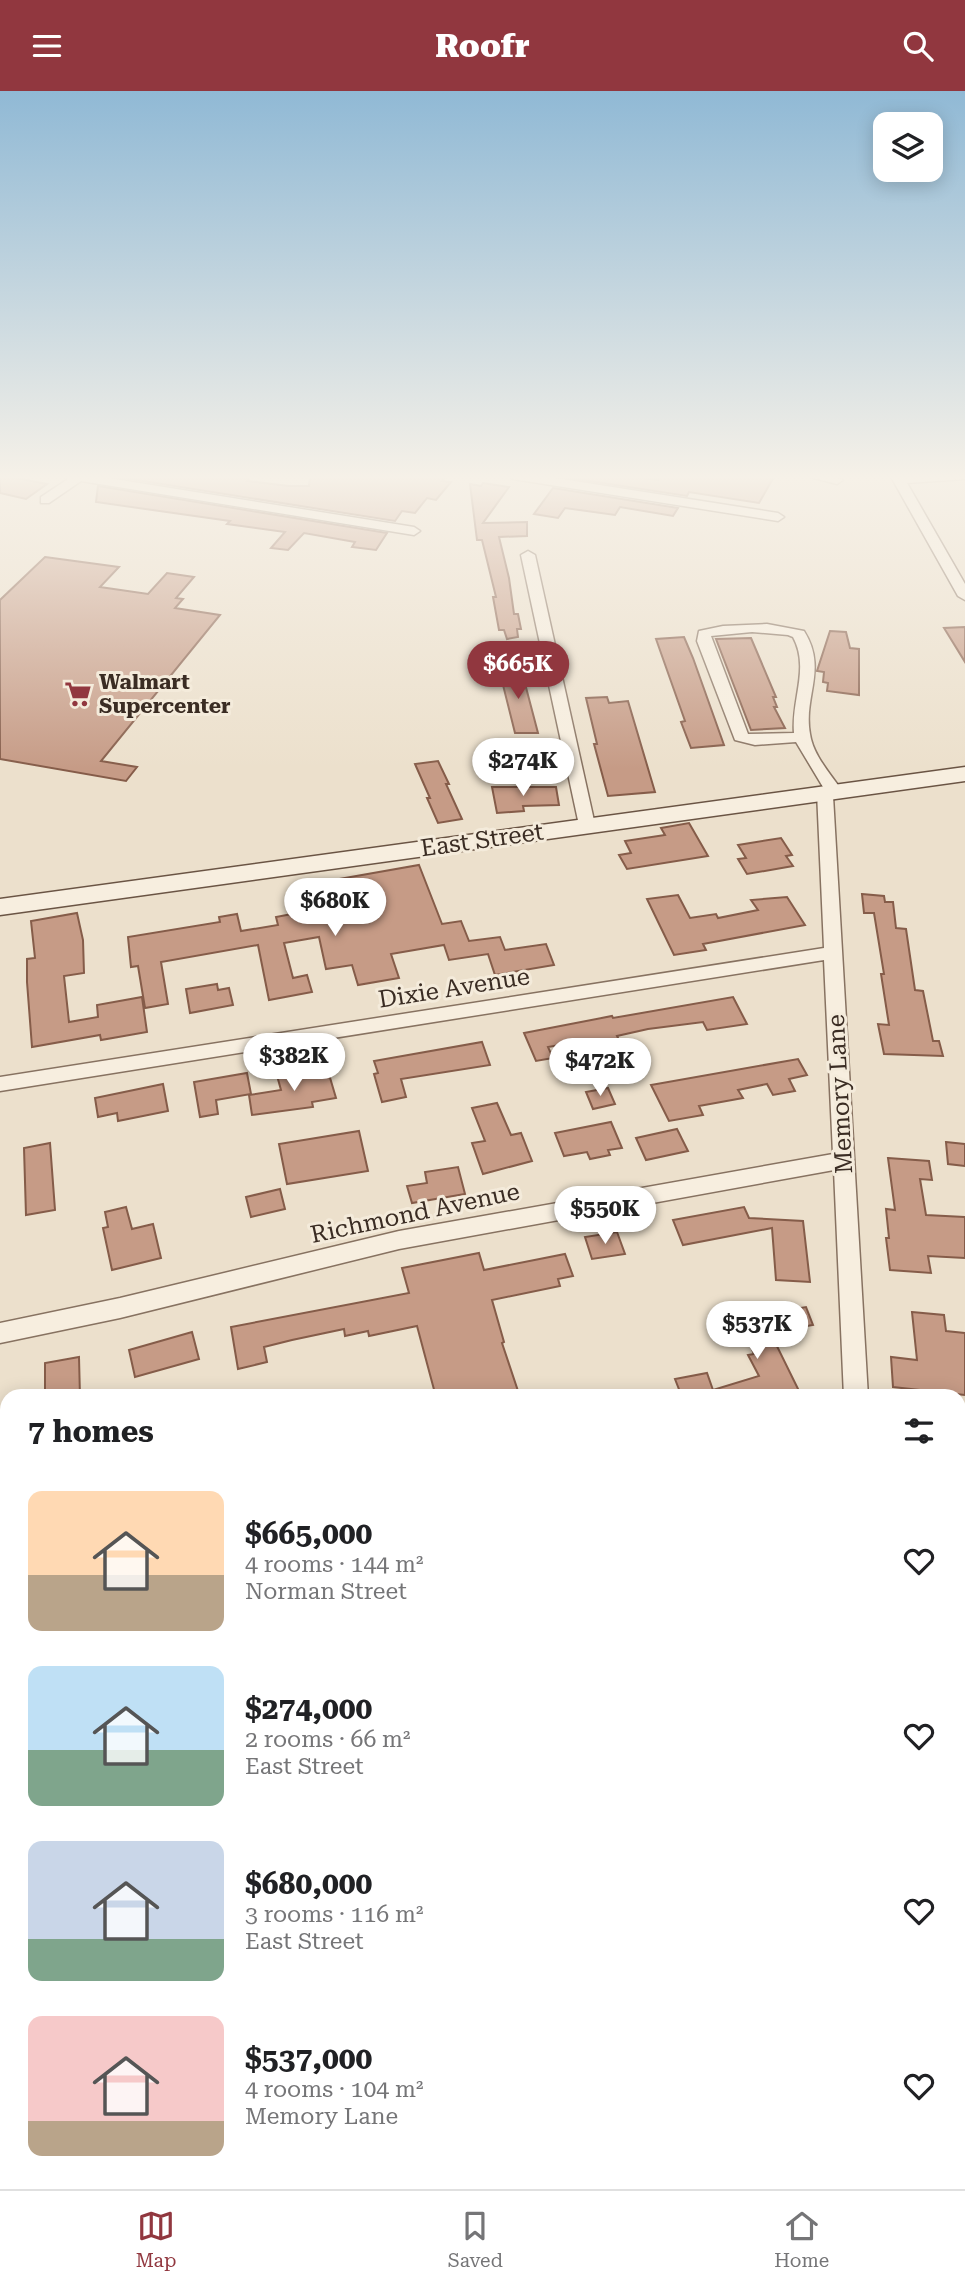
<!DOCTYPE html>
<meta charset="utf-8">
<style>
:root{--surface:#fff;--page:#f6f6f6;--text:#202124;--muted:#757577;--line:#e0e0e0;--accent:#91373f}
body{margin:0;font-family:"Roboto Serif",serif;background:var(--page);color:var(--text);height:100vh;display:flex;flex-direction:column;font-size:26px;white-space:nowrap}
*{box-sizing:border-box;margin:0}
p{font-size:23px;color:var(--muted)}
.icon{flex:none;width:38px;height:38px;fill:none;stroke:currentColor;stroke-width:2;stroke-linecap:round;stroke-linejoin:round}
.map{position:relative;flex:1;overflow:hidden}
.panel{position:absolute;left:0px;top:1298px;width:966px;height:800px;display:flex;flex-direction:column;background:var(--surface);border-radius:21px 21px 0 0;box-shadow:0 4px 18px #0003}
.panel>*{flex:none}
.controls{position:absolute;left:873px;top:21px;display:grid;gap:14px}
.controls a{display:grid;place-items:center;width:70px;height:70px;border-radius:14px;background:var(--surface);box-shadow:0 4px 18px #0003;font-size:35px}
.price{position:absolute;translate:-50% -60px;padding:0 16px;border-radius:24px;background:#fff;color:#222;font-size:23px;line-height:46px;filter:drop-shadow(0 2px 4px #0008)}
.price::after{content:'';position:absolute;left:50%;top:42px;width:21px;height:16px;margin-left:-10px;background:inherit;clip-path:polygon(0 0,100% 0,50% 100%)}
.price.active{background:var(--accent);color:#fff}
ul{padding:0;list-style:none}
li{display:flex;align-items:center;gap:21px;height:175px;padding:0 28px}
li span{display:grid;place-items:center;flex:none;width:196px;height:140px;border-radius:14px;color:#555}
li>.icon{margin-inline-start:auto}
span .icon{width:84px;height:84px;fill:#fffc;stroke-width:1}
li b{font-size:30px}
h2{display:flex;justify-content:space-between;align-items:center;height:84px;padding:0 28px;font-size:30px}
header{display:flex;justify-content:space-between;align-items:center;height:91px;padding:0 28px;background:var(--accent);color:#fff;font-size:32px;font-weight:800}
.tabs{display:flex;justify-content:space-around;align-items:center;height:98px;border-top:2px solid var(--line);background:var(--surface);font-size:19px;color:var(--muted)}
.tabs a{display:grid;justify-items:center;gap:4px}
.tabs .active{color:var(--accent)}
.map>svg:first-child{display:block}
.building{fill:#c69b86;stroke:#855c49;stroke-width:2}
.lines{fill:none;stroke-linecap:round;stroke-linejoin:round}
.street-casing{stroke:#877261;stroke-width:3}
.secondary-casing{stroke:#6a5444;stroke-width:3}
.street{fill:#f7eedf;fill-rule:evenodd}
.secondary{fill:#f7eedf;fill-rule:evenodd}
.labels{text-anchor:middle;stroke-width:6;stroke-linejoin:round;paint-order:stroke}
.far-poi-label{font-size:21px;font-weight:bold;fill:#3a2c23;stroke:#f4ebdb;text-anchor:start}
.street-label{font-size:24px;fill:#3a2c23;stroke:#f4ebdb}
</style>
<header><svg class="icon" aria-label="menu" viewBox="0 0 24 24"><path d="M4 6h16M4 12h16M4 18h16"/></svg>Roofr<svg class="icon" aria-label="search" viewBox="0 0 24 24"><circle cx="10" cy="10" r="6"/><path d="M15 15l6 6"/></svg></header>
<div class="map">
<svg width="965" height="2098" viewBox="0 0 965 2098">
<rect width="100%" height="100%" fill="#ece0cc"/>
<g class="building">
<polygon points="0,384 22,388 47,393 26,408 0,402"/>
<polygon points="105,384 228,384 249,387 247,390 289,395 309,395 310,384 447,384 442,390 451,391 436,409 427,407 415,422 402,420 395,430"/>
<polygon points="565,384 625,384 658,389 658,384 775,384 759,412 689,401 687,405 563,386"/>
<polygon points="483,392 509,396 483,432 527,431 527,445 499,446 509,487 514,523 518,523 521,538 517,538 518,546 507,548 504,539 499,539 493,506 496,506 482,449 477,449 470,393 481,395"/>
<polygon points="98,395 387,442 376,459 352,456 355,451 304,442 288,459 271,457 285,441 227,433 230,430 96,411"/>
<polygon points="553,397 678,417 673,425 620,416 615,424 565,417 558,427 534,423"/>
<polygon points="45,466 119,476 100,496 148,503 167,482 194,486 176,507 183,508 175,517 220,524 101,670 137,676 126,690 0,668 0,509"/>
<polygon points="965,536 965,571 944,537"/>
<polygon points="830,540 846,541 850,557 859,558 859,604 827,600 828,592 823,591 824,581 817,580"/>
<polygon points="684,546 693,567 724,654 691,657 681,631 685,630 656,548"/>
<polygon points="751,547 776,606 773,606 777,616 774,616 785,637 751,639 716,548"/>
<polygon points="521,577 523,585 538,642 515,642 499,578"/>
<polygon points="607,606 609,612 628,610 655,701 608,705 594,653 597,653 586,607"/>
<polygon points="438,670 449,693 446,693 462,728 438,732 427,707 430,707 415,673"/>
<polygon points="492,696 556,696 559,714 523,715 524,720 497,722"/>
<polygon points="689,732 708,765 627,778 619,764 631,762 625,750 665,744 661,737"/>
<polygon points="781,747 792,764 786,765 793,775 747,783 738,768 746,767 738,754"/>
<polygon points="419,774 442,833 461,830 469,850 500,846 505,859 546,853 554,874 495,884 488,863 449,869 444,854 391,863 399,887 358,894 352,874 326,878 319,846 284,852 293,887 307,884 312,901 269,909 258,854 161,871 168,913 145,917 138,875 131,876 128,846 220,831 219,826 237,823 241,840 278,834 276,826 313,819 316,829 349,823 339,788"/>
<polygon points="862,803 884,805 885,811 893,811 896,837 906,838 915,899 923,900 933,950 939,950 943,965 884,963 878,933 889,934 881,883 884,883 874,822 864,822"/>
<polygon points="678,804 690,827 716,823 718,827 758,819 751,809 787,806 805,834 703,853 706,859 674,864 647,808"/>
<polygon points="77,822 83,849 84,882 64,885 69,931 98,926 97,914 142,906 147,941 101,949 100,944 32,956 27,891 27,868 35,867 31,830"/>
<polygon points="217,893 218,899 229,897 233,914 190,922 186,898"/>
<polygon points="733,906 747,933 707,939 703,931 648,938 617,945 621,953 599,958 594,948 548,956 553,967 536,970 524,942 612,925 613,927"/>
<polygon points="482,951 490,974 401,988 406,1006 382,1011 374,983 378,982 374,970"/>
<polygon points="798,968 807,984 789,988 795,1000 773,1004 767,993 738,999 743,1007 699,1015 703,1024 669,1030 651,994"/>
<polygon points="296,977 299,986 328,980 336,1007 312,1011 313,1016 252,1024 249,1004 281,999 276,981"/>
<polygon points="247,982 251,1003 216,1009 218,1023 200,1026 194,991"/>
<polygon points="163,993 168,1020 118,1030 117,1022 98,1026 95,1007"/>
<polygon points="608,997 615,1013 593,1018 586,1001"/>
<polygon points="497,1012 511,1044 521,1042 532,1070 483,1083 472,1052 485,1050 472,1017"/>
<polygon points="611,1031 622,1057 608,1059 610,1064 590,1068 587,1061 564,1065 555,1042"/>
<polygon points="677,1038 688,1060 646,1069 636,1047"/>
<polygon points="359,1040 368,1080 287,1093 279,1053"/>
<polygon points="946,1051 965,1053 965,1075 948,1073"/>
<polygon points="50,1052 55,1119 26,1124 24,1057"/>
<polygon points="888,1067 929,1070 932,1089 920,1088 926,1124 965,1126 965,1167 928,1165 931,1182 890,1179 886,1147 889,1147 886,1118 895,1119"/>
<polygon points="458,1076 465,1103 412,1112 407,1095 427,1092 425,1081"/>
<polygon points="280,1098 285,1118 251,1126 246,1106"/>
<polygon points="126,1116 132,1138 153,1133 161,1167 112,1179 103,1137 108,1136 105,1121"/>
<polygon points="744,1116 749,1127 803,1130 810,1191 776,1189 772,1137 683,1154 673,1129"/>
<polygon points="617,1141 625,1163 592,1168 585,1146"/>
<polygon points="479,1162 484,1179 565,1163 573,1185 558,1188 560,1195 492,1209 504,1251 502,1252 520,1306 436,1306 417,1235 369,1245 368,1240 345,1245 344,1238 292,1249 264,1256 267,1271 238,1278 231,1236 409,1202 402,1177"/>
<polygon points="806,1216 813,1234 770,1241 802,1306 682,1306 675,1288 707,1282 713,1299 759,1285 748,1264 754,1263 739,1227"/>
<polygon points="912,1221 944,1224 946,1240 965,1242 965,1304 893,1296 891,1266 917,1269"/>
<polygon points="192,1241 199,1268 135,1286 129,1259"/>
<polygon points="79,1266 80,1306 45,1306 45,1272"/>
</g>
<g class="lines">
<defs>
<g id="street">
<polygon points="61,384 89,384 414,436 420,440 414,444 81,390 49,412 41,412 41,406 68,388"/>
<polygon points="507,384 536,384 778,422 784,426 778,430 513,388"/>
<polygon points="802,384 829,384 843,389 837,393"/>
<polygon points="890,384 965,384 965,388 907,392 965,493 965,509 958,505"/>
<polygon points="528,460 535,464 595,734 587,739 579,734 521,464"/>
<path d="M 767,533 L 804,540 C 828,578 803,605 810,643 C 813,664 830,682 842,700 L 833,705 L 868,1306 L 844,1306 L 834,1079 L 399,1158 L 120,1227 L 0,1252 L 0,1232 L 120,1207 L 399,1140 L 833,1063 L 824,869 L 0,1000 L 0,986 L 824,857 L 817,701 L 823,696 L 796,651 L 755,654 L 735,649 L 697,550 L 699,540 L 723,535 ZM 752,541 L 788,544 L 793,546 C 810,577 791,609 794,642 L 748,643 L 711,545 Z"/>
<polygon points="7,1519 7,1545 0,1547 0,1521"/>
<rect x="0" y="1958" width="7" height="34"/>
<polygon points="793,2091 827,2091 827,2098 791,2098"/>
</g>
<polygon id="secondary" points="965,676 965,690 0,824 0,808"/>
</defs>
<use href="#street" class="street-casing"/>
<use href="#secondary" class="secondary-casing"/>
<use href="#street" class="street"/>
<use href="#secondary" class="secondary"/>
</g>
<linearGradient id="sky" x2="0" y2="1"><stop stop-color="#90b9d5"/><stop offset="0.57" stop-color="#f6f1e8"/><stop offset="1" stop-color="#f6f1e8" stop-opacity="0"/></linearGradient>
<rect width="965" height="678" fill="url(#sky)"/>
<defs>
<symbol id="supermarket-bare" viewBox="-9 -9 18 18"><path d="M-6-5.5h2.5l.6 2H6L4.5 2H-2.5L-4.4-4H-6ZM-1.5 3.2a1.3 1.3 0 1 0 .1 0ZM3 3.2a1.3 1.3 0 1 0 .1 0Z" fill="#91373f" stroke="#f4ebdb" stroke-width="2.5" paint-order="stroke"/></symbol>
</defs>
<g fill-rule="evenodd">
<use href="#supermarket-bare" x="59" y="584" width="38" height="38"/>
</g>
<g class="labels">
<g class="far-poi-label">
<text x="99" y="598">Walmart<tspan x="99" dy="24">Supercenter</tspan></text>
</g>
<g class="street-label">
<text transform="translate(482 749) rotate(-8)" y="8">East Street</text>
<text transform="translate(454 897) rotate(-9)" y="8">Dixie Avenue</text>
<text transform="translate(840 1003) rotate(-93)" y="8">Memory Lane</text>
<text transform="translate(415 1122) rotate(-12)" y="8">Richmond Avenue</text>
</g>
</g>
</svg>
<div class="controls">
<a><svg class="icon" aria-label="layers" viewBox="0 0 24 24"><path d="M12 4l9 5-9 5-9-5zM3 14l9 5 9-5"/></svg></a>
</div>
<b class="price active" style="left:518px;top:610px">$665K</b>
<b class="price" style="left:523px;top:707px">$274K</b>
<b class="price" style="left:335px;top:847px">$680K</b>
<b class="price" style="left:294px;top:1002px">$382K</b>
<b class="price" style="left:600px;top:1007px">$472K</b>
<b class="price" style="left:605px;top:1155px">$550K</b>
<b class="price" style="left:757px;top:1270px">$537K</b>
<section class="panel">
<h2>7 homes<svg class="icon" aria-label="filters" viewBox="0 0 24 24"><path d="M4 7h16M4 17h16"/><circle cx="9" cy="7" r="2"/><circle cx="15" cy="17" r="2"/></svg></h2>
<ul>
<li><span style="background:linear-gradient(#ffd9b3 60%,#b9a48a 0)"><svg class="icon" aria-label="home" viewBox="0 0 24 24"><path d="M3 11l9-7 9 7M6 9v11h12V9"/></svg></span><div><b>$665,000</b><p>4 rooms · 144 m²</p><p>Norman Street</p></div><svg class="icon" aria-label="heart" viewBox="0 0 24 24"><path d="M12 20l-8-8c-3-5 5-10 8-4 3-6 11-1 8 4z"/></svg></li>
<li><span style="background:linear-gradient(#bfe0f5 60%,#7fa58c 0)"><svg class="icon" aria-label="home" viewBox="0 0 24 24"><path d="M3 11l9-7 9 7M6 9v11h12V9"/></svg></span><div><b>$274,000</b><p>2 rooms · 66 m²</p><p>East Street</p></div><svg class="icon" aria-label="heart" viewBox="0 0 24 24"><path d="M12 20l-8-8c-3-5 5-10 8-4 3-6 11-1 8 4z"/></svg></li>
<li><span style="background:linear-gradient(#c9d6e8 70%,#7fa58c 0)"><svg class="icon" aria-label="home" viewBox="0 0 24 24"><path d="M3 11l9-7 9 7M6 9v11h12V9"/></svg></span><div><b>$680,000</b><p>3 rooms · 116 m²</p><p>East Street</p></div><svg class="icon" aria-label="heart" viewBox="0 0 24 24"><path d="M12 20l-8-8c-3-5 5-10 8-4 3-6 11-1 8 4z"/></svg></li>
<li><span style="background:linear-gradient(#f6c9c9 75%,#b9a48a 0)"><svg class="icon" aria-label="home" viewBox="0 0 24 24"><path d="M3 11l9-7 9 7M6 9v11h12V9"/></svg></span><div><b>$537,000</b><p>4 rooms · 104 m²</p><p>Memory Lane</p></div><svg class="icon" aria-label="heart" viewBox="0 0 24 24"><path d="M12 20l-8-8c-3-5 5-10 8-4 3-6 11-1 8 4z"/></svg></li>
</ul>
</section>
</div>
<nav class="tabs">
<a class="active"><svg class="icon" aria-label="map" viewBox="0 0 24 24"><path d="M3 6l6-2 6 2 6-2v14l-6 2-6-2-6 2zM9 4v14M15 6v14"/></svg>Map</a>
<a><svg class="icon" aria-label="saved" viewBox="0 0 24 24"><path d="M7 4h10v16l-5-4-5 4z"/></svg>Saved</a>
<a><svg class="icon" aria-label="home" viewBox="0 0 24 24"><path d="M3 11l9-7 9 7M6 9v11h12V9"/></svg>Home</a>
</nav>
